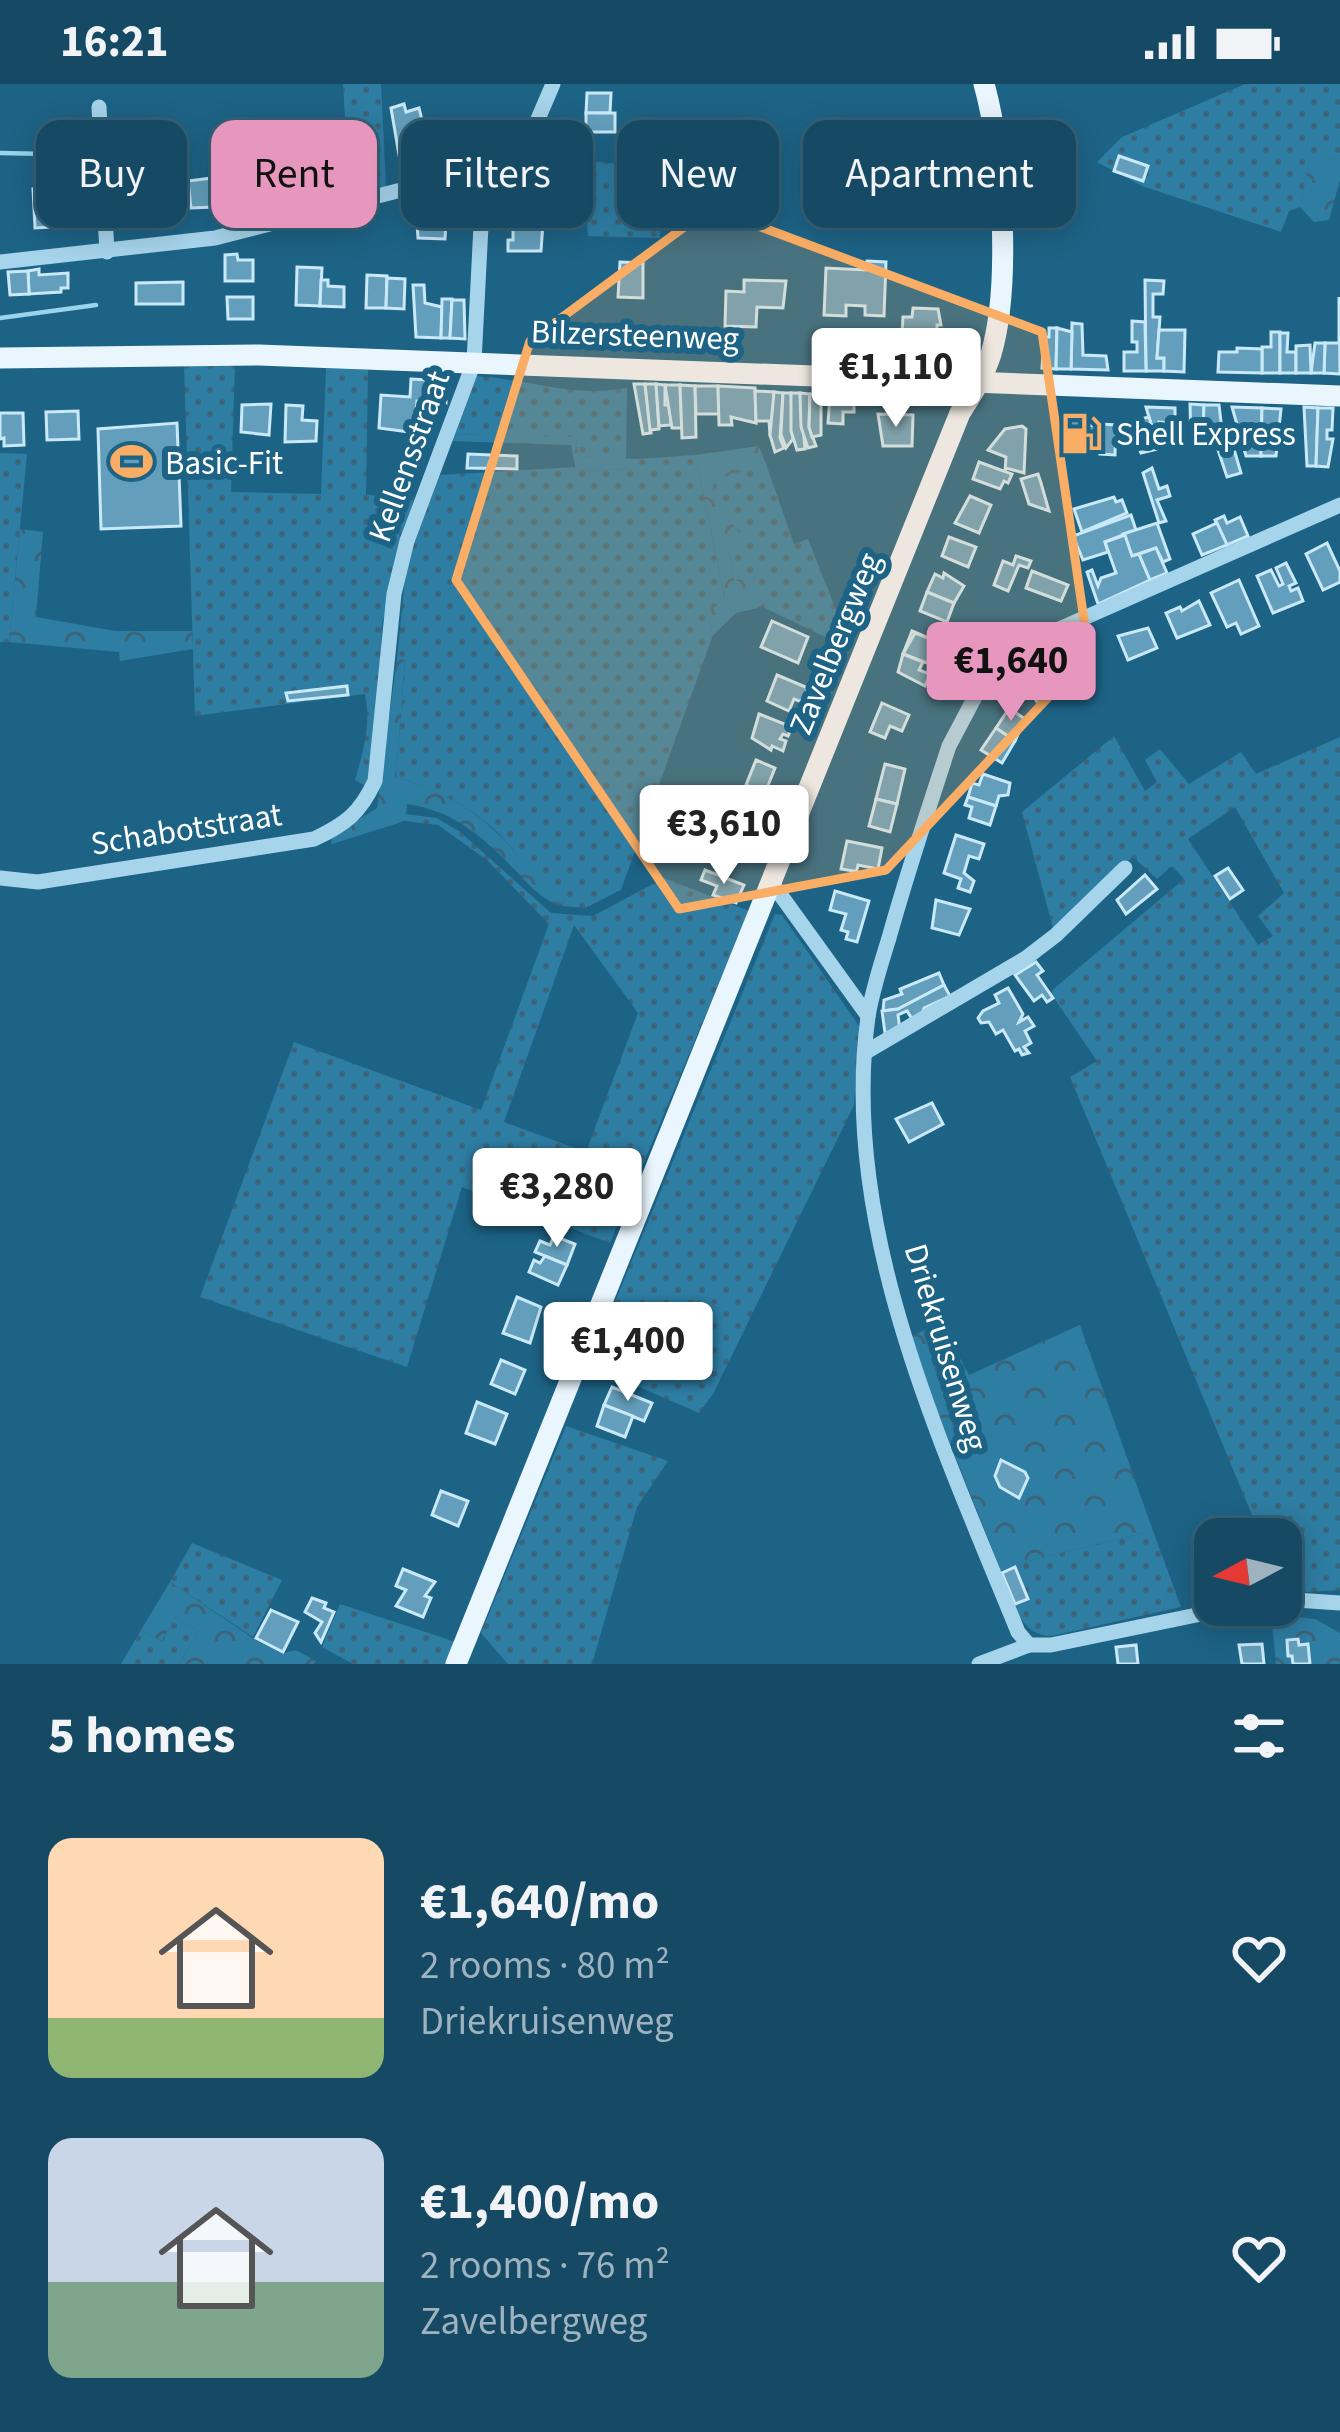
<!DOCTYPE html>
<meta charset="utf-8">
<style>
:root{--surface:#164a64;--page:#23546d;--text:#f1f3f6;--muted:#9eb3bf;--line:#356278;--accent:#e797bd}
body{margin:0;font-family:"Source Sans 3",sans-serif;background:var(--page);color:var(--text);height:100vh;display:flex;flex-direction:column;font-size:45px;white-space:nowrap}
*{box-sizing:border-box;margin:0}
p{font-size:39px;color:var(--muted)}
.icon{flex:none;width:66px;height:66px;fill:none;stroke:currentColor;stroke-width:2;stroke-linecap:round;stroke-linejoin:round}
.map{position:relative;height:1580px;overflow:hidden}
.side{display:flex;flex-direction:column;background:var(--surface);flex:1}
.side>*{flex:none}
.top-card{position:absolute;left:36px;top:36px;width:1269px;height:108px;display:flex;gap:24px}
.needle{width:78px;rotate:263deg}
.fabs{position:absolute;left:1194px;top:1434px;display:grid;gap:24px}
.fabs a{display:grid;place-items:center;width:108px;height:108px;border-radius:24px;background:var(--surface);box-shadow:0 6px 30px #0003,0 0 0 3px var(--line);font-size:60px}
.price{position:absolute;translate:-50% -102px;padding:0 27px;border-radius:12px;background:#fff;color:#222;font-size:39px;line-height:78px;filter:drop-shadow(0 3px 6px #0008)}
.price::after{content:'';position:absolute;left:50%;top:72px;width:36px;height:27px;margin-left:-18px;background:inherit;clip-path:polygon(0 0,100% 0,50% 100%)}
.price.current{background:var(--accent);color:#111}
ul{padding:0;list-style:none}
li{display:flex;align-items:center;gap:36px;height:300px;padding:0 48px}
li span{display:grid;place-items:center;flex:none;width:336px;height:240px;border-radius:24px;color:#555}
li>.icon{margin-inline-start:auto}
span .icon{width:144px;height:144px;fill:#fffc;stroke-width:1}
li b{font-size:51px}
h2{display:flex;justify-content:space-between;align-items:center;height:144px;padding:0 48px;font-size:51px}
.chip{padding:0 42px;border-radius:24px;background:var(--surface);box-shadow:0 6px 30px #0003,0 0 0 3px var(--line);font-size:42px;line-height:108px}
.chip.current{background:var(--accent);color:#111}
.status{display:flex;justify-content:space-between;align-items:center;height:84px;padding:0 60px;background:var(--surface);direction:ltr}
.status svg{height:33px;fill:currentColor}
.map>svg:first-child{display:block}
.grass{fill:url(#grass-dots);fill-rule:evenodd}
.forest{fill:url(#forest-crowns)}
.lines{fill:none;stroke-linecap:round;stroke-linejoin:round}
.stream{stroke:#99d3ec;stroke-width:4.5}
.building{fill:#639fbc;stroke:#cae9f8;stroke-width:3}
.minor{stroke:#a6d4eb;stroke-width:15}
.major{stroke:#eaf6fe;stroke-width:21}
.marked{fill:#faad64;fill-opacity:0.2;stroke:#faad64;stroke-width:9;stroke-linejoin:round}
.labels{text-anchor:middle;stroke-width:12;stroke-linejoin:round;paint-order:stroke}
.street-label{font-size:33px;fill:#fff;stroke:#1d6386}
.poi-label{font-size:33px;fill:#fff;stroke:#1d6386;text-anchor:start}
</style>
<div class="status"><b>16:21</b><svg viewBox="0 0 49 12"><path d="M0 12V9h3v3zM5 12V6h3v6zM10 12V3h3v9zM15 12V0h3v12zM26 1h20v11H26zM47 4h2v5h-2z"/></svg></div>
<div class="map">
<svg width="1340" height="1580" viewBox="0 0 1340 1580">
<defs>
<pattern id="grass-dots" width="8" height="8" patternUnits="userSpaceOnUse" patternTransform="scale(3)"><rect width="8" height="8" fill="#2e7da3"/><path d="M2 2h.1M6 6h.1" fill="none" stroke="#3d6478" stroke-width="1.8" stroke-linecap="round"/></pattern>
<pattern id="forest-crowns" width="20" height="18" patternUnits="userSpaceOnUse" patternTransform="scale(3)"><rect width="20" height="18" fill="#2e7da3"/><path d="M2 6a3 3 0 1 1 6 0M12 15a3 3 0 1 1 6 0" fill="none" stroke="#3d6478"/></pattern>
</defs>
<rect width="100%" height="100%" fill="#1d6386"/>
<g class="grass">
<polygon points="343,0 381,0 386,103 345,114 327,47 345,33"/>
<polygon points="1245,0 1340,0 1340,75 1310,74 1300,123 1289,127 1281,148 1142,102 1097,78 1122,53"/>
<path d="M 560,74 L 660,84 L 660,154 L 588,152 L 586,127 L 487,128 C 494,78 518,82 560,74 Z"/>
<path d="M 184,280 L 235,281 L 231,408 L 321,410 L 326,284 L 368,286 L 366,411 L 414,413 L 382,540 L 379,604 L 367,703 L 355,696 C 364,665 371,641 365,610 L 195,632 Z"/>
<path d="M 475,292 C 531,295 567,314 627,304 L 626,375 L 578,372 L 576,354 L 452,350 Z"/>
<polygon points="0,369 27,370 9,558 0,558"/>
<path d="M 695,371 L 726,519 L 707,527 L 713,551 L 621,806 L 585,824 L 563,822 L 564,813 C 528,793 523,773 496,747 C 467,720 433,705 396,693 L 405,577 L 397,575 L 407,475 L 440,391 L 577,383 L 577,387 L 637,385 L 638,375 Z"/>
<path d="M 765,377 L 794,460 L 808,455 L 852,566 L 763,523 L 756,495 L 734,497 L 730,470 L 740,447 C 719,435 712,419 714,395 Z"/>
<path d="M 1114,652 L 1145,707 L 1157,698 L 1145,676 L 1160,665 L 1189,700 L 1241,668 L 1256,690 L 1340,653 L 1340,1506 L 1307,1508 L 1281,1502 L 1281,1455 L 1262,1455 L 1070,993 L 1097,977 L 1050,908 L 1184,795 L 1172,782 L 1157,795 L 1133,773 L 1053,844 L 1022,728 ZM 1235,723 L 1284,809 L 1258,832 L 1273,852 L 1258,861 L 1188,755 Z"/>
<path d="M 405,730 L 436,734 L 459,747 L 551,829 L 593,832 L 664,794 L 749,827 L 610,1159 L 462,1103 L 407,1283 L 200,1213 L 294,958 L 481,1026 L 549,840 L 487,776 L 438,741 L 405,737 ZM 574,841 L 638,929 L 586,1068 L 504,1038 Z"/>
<polygon points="775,830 782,831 859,942 854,1021 713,1310 699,1329 589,1281"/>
<polygon points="566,1342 668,1377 637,1423 592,1580 508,1580 481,1549"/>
<path d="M 1153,1447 L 1181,1523 L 1051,1552 C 1018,1551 1012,1514 1001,1487 L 1031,1476 Z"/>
<polygon points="192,1459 282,1496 253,1553 170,1498"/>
<polygon points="340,1520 456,1558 447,1580 353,1580 322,1563"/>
<polygon points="175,1533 198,1547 179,1580 121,1580 141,1546 162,1557"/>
</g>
<g class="forest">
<polygon points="1310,73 1340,75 1340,96 1329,136 1314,138 1300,123"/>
<polygon points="452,350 576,353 578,372 638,375 638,385 576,387 571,361 449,357"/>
<path d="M 759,362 L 766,381 L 714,395 C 711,425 726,433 744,453 L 743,462 L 730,470 L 734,497 L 757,495 L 763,523 L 736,529 L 713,551 L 706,527 L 726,518 L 695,371 Z"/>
<polygon points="20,445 43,448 36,533 115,547 192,547 193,565 120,577 119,568 9,558"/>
<path d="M 397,575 L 405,576 L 396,693 C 434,705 467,720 496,748 C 523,773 529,793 564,813 L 563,822 C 541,817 526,797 511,782 C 481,751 451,726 407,720 L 405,737 L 332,760 L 331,753 L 377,724 Z"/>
<polygon points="941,1238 969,1291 1080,1241 1153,1447 1031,1476 1001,1487 925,1296 912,1252"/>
<polygon points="170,1498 257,1557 284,1569 296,1566 316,1577 314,1580 179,1580 198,1547 175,1533 162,1557 141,1546"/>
<polygon points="1271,1530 1315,1535 1340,1549 1340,1580 1276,1580"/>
</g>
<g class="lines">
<g class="stream">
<polyline points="0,69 97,71"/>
<polyline points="0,234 96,221"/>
</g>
</g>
<g class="building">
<polygon points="587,9 611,9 610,29 586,29"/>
<polygon points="404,20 406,28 419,24 425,48 414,51 418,65 399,71 391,24"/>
<rect x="586" y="29" width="29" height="19"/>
<polygon points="322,62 331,89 288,101 281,77"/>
<polygon points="1119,72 1148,82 1143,97 1114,87"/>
<polygon points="212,94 215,123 191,124 188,97"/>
<polygon points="253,97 255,119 231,121 229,100"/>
<polygon points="175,102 177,126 138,127 136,112 146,111 145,105"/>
<polygon points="75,103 77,128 50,130 51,143 35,144 33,105"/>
<polygon points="416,127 452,128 452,139 446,138 445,155 418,154"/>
<polygon points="513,138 543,139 541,167 508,167 508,156 513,156"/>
<polygon points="237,170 238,176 253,176 253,197 225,197 225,171"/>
<polygon points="867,177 886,178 884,232 865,231 865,222 846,221 846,232 824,231 826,184 866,186"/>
<polygon points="620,178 643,179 643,214 618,213"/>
<polygon points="297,183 322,184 320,222 296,221"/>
<polygon points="39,185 39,191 68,189 68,204 61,204 61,208 29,210 28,187"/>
<polygon points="28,187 29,210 10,211 8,188"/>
<polygon points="367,191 387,192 386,224 366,224"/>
<polygon points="387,194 405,195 404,225 386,224"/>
<polygon points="321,196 328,196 328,202 344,203 344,223 320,222"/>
<polygon points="744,196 786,197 783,224 757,223 756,243 725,242 726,207 744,208"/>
<polygon points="1145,196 1164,197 1163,210 1153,210 1153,233 1160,233 1157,274 1164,274 1164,287 1146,287"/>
<polygon points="183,198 183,220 136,220 136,199"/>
<polygon points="413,201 424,201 425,219 442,223 441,254 416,253"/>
<polygon points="227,213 253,213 253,235 228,235"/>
<polygon points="1339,213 1340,290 1324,289 1325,259 1339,259"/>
<polygon points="442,215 452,215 450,254 441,254"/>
<polygon points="452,216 464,216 465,255 450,254"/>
<polygon points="913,224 938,225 941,241 937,241 937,250 902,249 903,233 912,233"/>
<polygon points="1132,237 1145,238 1146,287 1124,287 1124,268 1137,268 1137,258 1132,258"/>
<polygon points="1072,239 1082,240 1083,271 1106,272 1108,286 1071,285"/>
<polygon points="1049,244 1057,244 1056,285 1042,284 1044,253 1049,253"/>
<polygon points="1057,244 1072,248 1071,285 1056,285"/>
<polygon points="1159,246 1185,246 1184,288 1164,287 1164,274 1157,274"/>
<polygon points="1271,248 1280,248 1280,289 1262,289 1262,263 1271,263"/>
<polygon points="1280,249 1288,249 1287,268 1296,268 1296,289 1280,289"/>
<polygon points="1315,259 1325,259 1324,289 1311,289"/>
<polygon points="1310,261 1311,289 1296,289 1296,262"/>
<polygon points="1237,264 1262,265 1262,289 1218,288 1219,268 1237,268"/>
<polygon points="411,295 447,297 446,319 417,317 416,334 425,334 424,350 379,344 381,311 410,313"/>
<polygon points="634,300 645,300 651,349 643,350"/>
<polygon points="645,300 656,300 659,345 650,346"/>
<polygon points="656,300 665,301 665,321 670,321 671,341 659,342"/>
<polygon points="665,301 680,301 682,344 672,344"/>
<polygon points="680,301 695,302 696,353 682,354"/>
<polygon points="695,302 718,302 719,330 696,330"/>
<polygon points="718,302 755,304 756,339 731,333 732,341 719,341"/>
<polygon points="755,307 774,308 773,351 770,351 769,337 756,337"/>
<polygon points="774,308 783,309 780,354 784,364 775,368 770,351"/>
<polygon points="783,309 791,309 793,355 786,364 781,350"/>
<polygon points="791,309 800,309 805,365 797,366 791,347"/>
<polygon points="800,309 810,310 809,343 816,362 808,364 801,343"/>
<polygon points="810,310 821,310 821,351 812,353 809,343"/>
<polygon points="830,311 854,311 854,328 843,328 843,340 828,339"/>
<polygon points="271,320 269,351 241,348 242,321"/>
<polygon points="1190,320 1204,321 1203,354 1191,360"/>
<polygon points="286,321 303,322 302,336 317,337 316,357 285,358"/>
<polygon points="1204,321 1219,321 1222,346 1203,347"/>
<polygon points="1146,323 1175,324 1175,339 1159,338 1160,346 1153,347"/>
<polygon points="1232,323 1262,324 1261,372 1246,372"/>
<polygon points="1304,323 1318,324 1316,382 1307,382"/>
<polygon points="1262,324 1281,325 1276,372 1261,372"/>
<polygon points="1318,324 1333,324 1332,346 1327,346 1327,355 1333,355 1328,383 1316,382"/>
<polygon points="78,327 79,355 47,356 46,328"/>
<polygon points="0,329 23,329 24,361 4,362 4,354 0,355"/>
<polygon points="878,330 913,331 912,362 883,362"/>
<polygon points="1063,333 1085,333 1085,341 1101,342 1101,358 1084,357 1084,366 1062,365"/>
<polygon points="1149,333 1158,365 1141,369 1127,338"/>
<polygon points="177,339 181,442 101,445 98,345"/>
<polygon points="1101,340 1116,341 1115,371 1100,370"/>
<polygon points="1022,342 1026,345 1024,389 1006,384 1005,388 1006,373 988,366 1005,345"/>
<polygon points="1231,355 1241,389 1227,393 1216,360"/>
<polygon points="468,370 517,372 517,385 467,384"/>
<polygon points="979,378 1012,390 1008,399 1004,397 1000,405 973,395"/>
<polygon points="1152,384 1159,405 1167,402 1170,412 1157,416 1166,437 1159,439 1143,389"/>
<polygon points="1038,390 1041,399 1049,427 1029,420 1021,395"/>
<polygon points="970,412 991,421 979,449 955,439"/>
<polygon points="1114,413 1116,418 1122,416 1127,429 1082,448 1074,425"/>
<polygon points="1131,431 1136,446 1105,458 1108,468 1083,476 1073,452"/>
<polygon points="1224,432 1227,439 1240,433 1248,452 1227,461 1215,436"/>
<polygon points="1157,439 1170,475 1163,478 1156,464 1132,472 1123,450"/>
<polygon points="1217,439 1227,461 1202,471 1193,450"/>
<polygon points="1125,451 1132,472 1139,470 1150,496 1098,520 1087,488 1092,486 1098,502 1101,494 1116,489 1105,458"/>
<polygon points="949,453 976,463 968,483 942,472"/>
<polygon points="1327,459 1340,487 1340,498 1323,506 1306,470"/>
<polygon points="1156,464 1167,489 1150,496 1139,470"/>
<polygon points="1016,472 1031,477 1028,484 1019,481 1008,507 994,501 1003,477 1013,481"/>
<polygon points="1286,479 1296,499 1289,502 1291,507 1298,504 1303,517 1273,529 1257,492 1271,486 1279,502 1283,500 1276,484"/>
<polygon points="1032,487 1068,501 1061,517 1026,504"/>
<polygon points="944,489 964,502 954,519 927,508 935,490 943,494"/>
<polygon points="1239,496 1259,542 1241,550 1236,539 1227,543 1211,509"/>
<polygon points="927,508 954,519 947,538 920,527"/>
<polygon points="1199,517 1210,541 1177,554 1166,529 1180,523 1182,527"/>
<polygon points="772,537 808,553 798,579 761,563"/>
<polygon points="1076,544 1092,570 1088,572 1091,577 1077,586 1059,555"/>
<polygon points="1148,544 1157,564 1128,576 1118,552"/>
<polygon points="912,547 938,558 927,579 903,570"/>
<polygon points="915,549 938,558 927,579 903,570"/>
<polygon points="903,570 923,578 919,586 930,590 925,602 898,588"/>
<polygon points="1053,579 1067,596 1038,619 1024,602"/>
<polygon points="777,591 808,604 802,618 794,615 789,627 767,617"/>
<polygon points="347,602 348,611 288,617 286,609"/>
<polygon points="882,619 909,631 902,647 890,642 885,654 870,648"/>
<polygon points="1009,624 1025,635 1015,657 996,644"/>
<polygon points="759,630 792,643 788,652 783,650 780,655 786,657 783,667 772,662 771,666 752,654"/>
<polygon points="996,644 1015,657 1002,679 981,666"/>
<polygon points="756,676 775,684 765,709 746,701"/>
<polygon points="885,680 905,685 897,720 876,715"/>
<polygon points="983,690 1010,699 1008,711 999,712 996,722 968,713 972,699 979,701"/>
<polygon points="729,710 754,721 749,734 755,736 751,744 731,740 732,736 720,731"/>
<polygon points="968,713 996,722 990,741 969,734 972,723 965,721"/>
<polygon points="876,715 897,720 890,748 869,742"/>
<polygon points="956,751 984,760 979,775 969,772 964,789 974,797 970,808 958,804 961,795 944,789"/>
<polygon points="847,757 882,764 878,785 858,781 855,794 854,787 841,785"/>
<polygon points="1228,784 1243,806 1230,815 1215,792"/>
<polygon points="705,786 744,801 736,819 713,811 717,802 701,796"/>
<polygon points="1145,791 1157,805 1126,830 1117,816"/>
<polygon points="835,807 869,817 857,858 846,855 848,848 841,846 846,830 830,826"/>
<polygon points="936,816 970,825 959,851 932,844"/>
<polygon points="1036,878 1043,887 1037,891 1053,914 1047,918 1042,911 1034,917 1015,891"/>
<polygon points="939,889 944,901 898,925 883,927 884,916 902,910 900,905"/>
<polygon points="944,901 950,912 924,924 921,933 914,938 907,927 898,931 900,946 885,949 882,927 898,925"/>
<polygon points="1008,904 1023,930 1019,938 1028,933 1034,942 1025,947 1031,959 1024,963 1029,969 1022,971 1019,965 1015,967 1003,946 996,950 989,938 981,939 978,934 983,927 999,919 995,911"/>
<polygon points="932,1019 943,1040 909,1058 896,1035"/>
<polygon points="554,1152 575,1160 567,1181 535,1168 540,1157 550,1161"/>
<polygon points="545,1172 567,1181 558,1201 529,1188 534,1176 540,1179"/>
<polygon points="517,1213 541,1223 530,1259 503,1249"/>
<polygon points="501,1276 525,1286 515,1310 491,1300"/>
<polygon points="612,1303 652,1319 644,1337 604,1321"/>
<polygon points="477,1318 507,1330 495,1360 466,1349"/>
<polygon points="604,1321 633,1332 625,1353 597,1342"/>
<polygon points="1001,1376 1025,1388 1028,1394 1019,1414 1000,1403 995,1392"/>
<polygon points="441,1407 468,1417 458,1442 432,1431"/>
<polygon points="1015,1483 1028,1515 1015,1520 1002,1489"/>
<polygon points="403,1485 435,1498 425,1512 431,1514 423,1533 396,1522 406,1506 396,1502"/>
<polygon points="312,1514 326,1519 324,1524 334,1528 321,1558 315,1549 322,1538 305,1528"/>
<polygon points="271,1526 298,1538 283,1568 256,1554"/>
<polygon points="1298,1555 1299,1561 1308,1560 1310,1580 1293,1580 1292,1572 1288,1572 1287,1556"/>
<polygon points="1262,1560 1264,1580 1242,1580 1239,1561"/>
<polygon points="1136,1561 1138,1580 1118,1580 1116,1563"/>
</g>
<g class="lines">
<g class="minor">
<polyline points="99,23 107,168"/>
<polyline points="0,178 215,154 494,82"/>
<path d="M 0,794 L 38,798 L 314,755 C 346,740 360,729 375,697 L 394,510 L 407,457 L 474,278 L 483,103 L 494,82 L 532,49 L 553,0"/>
<polyline points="772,799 868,932"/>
<polyline points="866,968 1026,874 1056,851 1125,784"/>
<polyline points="1281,1515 1340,1519"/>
<path d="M 1029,1561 L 1018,1548 C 941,1359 839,1142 868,933 C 872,907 881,880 889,854 C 907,789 928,726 949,662 L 976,611 L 1014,575 L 1050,549 L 1340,421"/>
<polyline points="979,1580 1029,1561 1051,1561 1245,1521"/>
</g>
<g class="major">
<polyline points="0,274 259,271 1340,312"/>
<path d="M 456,1580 L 960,329 C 972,310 984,292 991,270 C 1011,203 1003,68 984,0"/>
</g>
</g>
<path class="marked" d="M 710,124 L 1042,248 L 1089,570 L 886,786 L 679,825 L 456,496 L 530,257 Z"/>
<defs>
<symbol id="fuel-bare" viewBox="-9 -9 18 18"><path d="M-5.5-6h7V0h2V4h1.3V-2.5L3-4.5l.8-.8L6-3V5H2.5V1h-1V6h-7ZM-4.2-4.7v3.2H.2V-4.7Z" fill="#faad64" stroke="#1d6386" stroke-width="2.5" paint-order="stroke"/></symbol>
<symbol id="stadium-bare" viewBox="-9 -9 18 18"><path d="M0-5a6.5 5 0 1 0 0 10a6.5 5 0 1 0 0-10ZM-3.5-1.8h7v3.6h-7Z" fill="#faad64" stroke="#1d6386" stroke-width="2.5" paint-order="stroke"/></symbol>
</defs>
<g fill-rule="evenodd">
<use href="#fuel-bare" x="1052" y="320" width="59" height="59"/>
<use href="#stadium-bare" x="102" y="348" width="59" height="59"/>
</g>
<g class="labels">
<g class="street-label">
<text transform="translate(635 250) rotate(2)" y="12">Bilzersteenweg</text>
<text transform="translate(408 372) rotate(-70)" y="12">Kellensstraat</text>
<text transform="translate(834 559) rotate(-68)" y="12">Zavelbergweg</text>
<text transform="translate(186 744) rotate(-9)" y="12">Schabotstraat</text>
<text transform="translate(947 1263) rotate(73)" y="12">Driekruisenweg</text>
</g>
<g class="poi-label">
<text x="1116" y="361">Shell Express</text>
<text x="165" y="390">Basic-Fit</text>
</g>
</g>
</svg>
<div class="fabs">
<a><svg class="needle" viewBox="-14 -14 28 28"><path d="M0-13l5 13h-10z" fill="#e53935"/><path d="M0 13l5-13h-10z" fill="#9eb3bf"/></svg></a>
</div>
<b class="price" style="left:896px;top:346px">€1,110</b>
<b class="price current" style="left:1011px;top:640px">€1,640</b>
<b class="price" style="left:724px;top:803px">€3,610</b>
<b class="price" style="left:557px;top:1166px">€3,280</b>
<b class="price" style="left:628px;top:1320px">€1,400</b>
<div class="top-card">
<a class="chip">Buy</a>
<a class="chip current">Rent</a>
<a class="chip">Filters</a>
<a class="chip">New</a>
<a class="chip">Apartment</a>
</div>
</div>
<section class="side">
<h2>5 homes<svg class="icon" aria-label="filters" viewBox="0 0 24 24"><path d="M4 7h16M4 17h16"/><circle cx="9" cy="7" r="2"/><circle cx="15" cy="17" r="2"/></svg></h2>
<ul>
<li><span style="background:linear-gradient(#ffd9b3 75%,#8fb573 0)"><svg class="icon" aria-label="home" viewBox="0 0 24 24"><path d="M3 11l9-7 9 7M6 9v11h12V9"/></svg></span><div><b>€1,640/mo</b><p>2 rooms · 80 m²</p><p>Driekruisenweg</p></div><svg class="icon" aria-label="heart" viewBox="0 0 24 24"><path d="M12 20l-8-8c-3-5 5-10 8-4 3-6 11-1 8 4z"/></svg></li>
<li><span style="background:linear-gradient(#c9d6e8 60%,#7fa58c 0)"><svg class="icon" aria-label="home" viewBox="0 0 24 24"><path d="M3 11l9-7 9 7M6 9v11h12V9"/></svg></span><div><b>€1,400/mo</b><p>2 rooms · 76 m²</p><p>Zavelbergweg</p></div><svg class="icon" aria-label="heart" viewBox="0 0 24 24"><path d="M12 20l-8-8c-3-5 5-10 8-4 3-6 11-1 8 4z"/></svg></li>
</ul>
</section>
